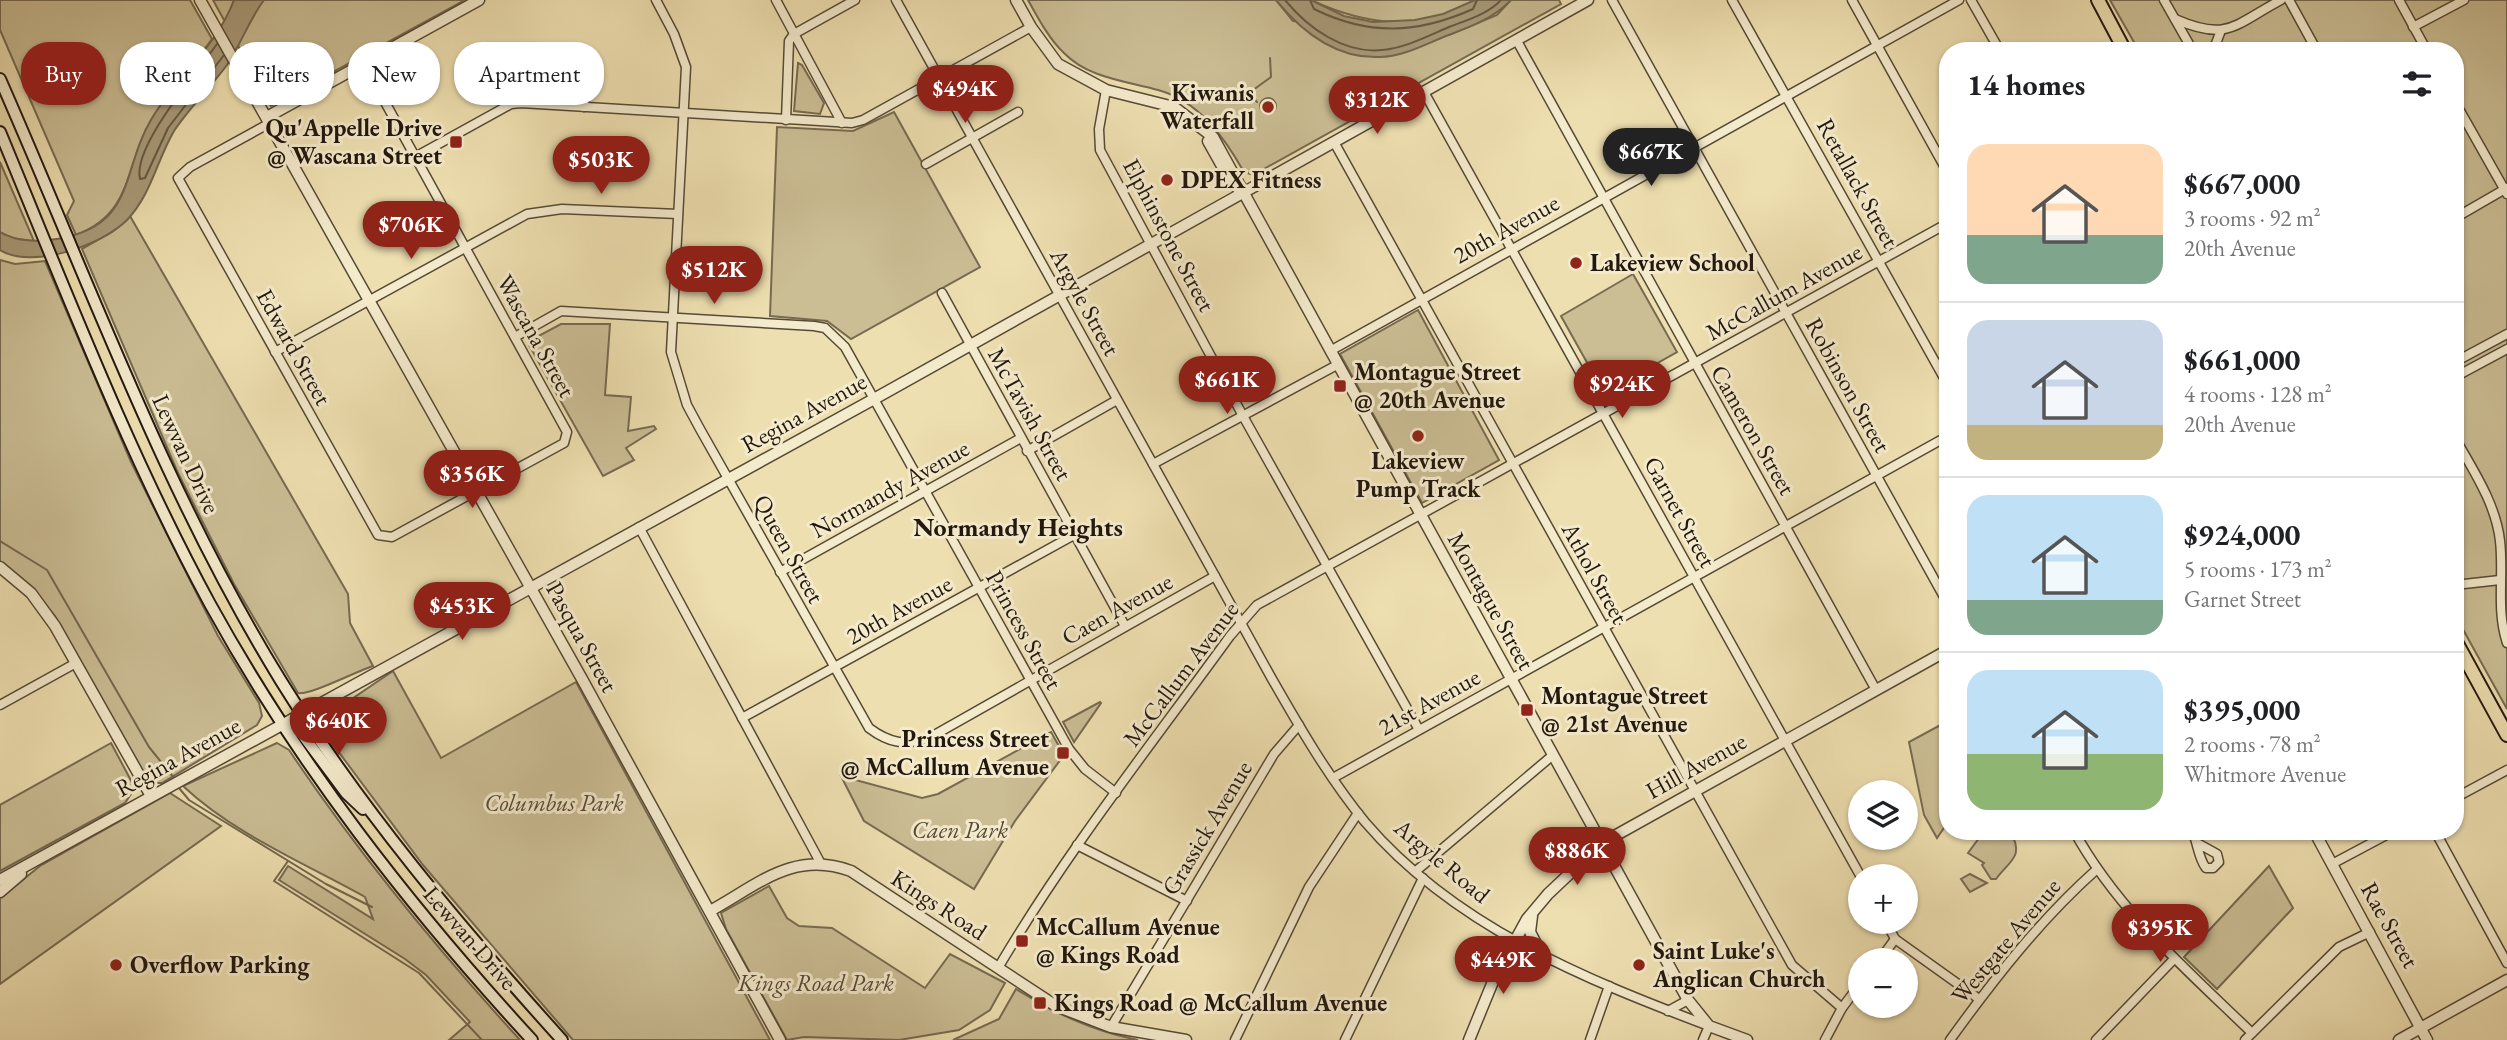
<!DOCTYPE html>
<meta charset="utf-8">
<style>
:root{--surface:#fff;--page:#f2f2f2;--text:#202124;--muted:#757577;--line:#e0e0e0;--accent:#8f2418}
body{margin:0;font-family:"EB Garamond",serif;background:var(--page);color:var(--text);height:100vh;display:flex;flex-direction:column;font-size:26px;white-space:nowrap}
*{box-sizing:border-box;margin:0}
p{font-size:23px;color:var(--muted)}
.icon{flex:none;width:38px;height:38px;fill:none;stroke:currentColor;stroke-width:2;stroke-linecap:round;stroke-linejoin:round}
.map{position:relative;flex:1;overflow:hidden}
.side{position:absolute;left:1939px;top:42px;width:525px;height:798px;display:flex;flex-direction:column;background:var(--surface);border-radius:28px;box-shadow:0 2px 5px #0004}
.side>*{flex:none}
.guide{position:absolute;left:21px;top:42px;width:665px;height:63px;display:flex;gap:14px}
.controls{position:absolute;left:1848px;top:780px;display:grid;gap:14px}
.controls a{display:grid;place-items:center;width:70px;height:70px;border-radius:50%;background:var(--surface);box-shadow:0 2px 5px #0004;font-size:35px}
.price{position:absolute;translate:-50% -60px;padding:0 16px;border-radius:24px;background:var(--accent);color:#fff;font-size:23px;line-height:46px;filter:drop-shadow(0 2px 4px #0008)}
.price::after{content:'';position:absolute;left:50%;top:42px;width:21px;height:16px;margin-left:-10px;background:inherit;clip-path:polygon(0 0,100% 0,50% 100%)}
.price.active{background:#222;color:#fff}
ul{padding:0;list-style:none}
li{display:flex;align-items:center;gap:21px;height:175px;padding:0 28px}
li+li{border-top:2px solid var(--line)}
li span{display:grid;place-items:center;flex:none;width:196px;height:140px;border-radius:21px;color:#555}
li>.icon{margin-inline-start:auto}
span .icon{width:84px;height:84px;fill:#fffc;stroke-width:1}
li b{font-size:30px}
h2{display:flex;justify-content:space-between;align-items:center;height:84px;padding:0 28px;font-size:30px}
.chip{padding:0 24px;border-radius:28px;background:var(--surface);box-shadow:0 2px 5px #0004;font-size:24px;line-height:63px}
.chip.active{background:var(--accent);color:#fff}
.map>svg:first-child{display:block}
.green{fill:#cbbd94;stroke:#766a51;stroke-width:2}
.water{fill:#a99b79;stroke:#73674e;stroke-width:2}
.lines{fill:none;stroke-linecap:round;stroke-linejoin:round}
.shore{stroke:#665a44;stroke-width:2}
.stream{stroke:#73674e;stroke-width:2}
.minor-casing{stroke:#554a36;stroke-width:11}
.tertiary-casing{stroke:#554a36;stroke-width:13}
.secondary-casing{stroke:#22180e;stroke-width:14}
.primary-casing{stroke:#22180e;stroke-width:16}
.minor{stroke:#f4eacc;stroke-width:8}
.tertiary{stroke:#f4eacc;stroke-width:10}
.secondary{stroke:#f4eacc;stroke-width:10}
.primary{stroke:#eedfb0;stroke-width:12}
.poi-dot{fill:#8f2418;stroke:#f4eacc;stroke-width:2.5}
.labels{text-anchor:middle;stroke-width:6;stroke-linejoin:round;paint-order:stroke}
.poi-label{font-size:24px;font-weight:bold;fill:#22180e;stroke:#f4eacc;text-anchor:start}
.street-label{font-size:24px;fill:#22180e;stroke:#f4eacc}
.park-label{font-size:24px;font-style:italic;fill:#554a36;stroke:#f4eacc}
.neighbourhood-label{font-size:26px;font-weight:bold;fill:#22180e;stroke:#f4eacc}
</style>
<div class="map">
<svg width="2507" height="1040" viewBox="0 0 2507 1040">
<rect width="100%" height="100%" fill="#eedfb0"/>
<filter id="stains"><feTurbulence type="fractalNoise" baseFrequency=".00286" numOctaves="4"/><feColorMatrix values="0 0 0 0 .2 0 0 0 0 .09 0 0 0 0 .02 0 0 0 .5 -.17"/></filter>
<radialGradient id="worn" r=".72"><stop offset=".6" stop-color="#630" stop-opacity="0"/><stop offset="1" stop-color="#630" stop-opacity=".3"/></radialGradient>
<g class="green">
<path d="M 0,0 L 190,0 L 212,39 C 193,65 171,91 153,118 C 124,162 136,212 76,235 L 67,215 L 74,201 L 0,30 Z"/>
<polygon points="213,0 465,0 271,106"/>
<path d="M 1028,0 L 1276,0 L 1293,21 L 1449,35 L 1497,15 L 1511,0 L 1559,0 L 1561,4 L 1253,175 L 1244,172 C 1224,137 1199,101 1158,90 C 1126,81 1088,78 1064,53 C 1049,39 1038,18 1028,0 Z"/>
<path d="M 1311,0 L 1475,0 C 1421,33 1365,25 1311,0 Z"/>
<polygon points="2110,0 2507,0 2507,709 2455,615 2455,51 2139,51"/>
<polygon points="798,63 802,65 824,103 820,114 794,111"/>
<polygon points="573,74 581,86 581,99 537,97"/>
<polygon points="894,112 980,267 851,339 827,321 770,316 777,127 853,131"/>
<polygon points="0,162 34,241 10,238 0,232"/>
<path d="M 130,216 L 348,594 L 350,623 L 373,666 C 357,671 309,696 298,693 L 234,584 L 178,473 L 82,249 L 112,232 Z"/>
<polygon points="0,260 15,264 45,261 131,462 218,636 259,703 262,716 257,725 162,783 154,783 147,779 55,616 35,592 0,562"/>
<polygon points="1633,274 1677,352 1604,393 1561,316"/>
<polygon points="1418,310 1499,460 1422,503 1340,354"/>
<polygon points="561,324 610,324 605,395 631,397 628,431 654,426 656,429 626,448 634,460 603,476 529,345 529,341"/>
<polygon points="393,671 441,758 576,682 770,1040 573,1040 423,865 323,731 321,720"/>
<polygon points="1100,702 1101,703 1074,742 1063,722"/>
<polygon points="1946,722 1948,822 1937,838 1924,815 1909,742"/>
<polygon points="1051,732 1064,755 1015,821 974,889 864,821 841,776 922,798 938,794"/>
<polygon points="111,743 135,788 125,803 0,871 0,805"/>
<path d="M 277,743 L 289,750 C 358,853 437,949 520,1040 L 449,1040 L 470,1022 L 426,975 L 405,959 L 279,880 L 288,866 L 373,919 L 365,897 C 304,863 234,834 183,786 Z"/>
<polygon points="170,793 221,826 0,984 0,898 40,866"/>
<path d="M 1980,831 L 2010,831 C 2025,857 2010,860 1996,879 L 1991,879 L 1982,865 L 1984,863 L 1968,853 L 1982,834 Z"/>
<polygon points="2269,866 2293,908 2217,989 2184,957"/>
<polygon points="1970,874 1987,883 1970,892 1961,879"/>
<polygon points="769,886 787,918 799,926 832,928 925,988 950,954 1005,983 990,1010 959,1030 899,1040 804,1037 787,1040 726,929 721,913"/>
<path d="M 1016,989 C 1055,1013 1092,1031 1138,1040 L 953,1040 L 999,1019 Z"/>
</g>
<g class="water">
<path d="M 234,0 L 264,0 C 249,20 241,44 227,65 C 210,88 190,107 174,131 C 157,160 151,195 127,220 C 102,245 32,270 0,250 L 0,232 C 18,242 37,242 57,239 C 137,226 120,171 152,118 C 177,77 217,46 234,0 Z"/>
<path d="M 1276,0 L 1311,0 L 1344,16 L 1373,22 L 1415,20 L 1443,14 L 1475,0 L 1511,0 C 1493,19 1470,27 1446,36 C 1426,44 1402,57 1380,57 C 1336,59 1302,32 1276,0 Z"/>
<circle cx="1268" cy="106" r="8"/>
</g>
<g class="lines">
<g class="shore">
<path d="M 1285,0 C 1308,28 1344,54 1382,50 C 1405,48 1428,36 1449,27 C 1467,20 1488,14 1501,0"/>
<path d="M 1310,0 L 1314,9 C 1369,36 1417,34 1473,9 L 1477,0"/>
<path d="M 217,44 C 198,71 132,147 140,179 L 145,178 L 168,128 L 224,55"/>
</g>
<g class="stream">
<polyline points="1257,102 1249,93 1271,77 1270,58"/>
<polyline points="0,541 47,570 149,747 174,778"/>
<polyline points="179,788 189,800 326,884 372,907"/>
<polyline points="288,861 274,881 419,973 482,1040"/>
</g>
<defs>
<g id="minor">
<path d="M 656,0 L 674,34 L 686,67 L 671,352 L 687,405 L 700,429 L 869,728 C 889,743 905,746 929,738 L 1215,576"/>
<polyline points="776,0 842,123"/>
<path d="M 896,0 L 1272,679 C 1300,728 1329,778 1365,822 C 1454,926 1584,979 1709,1026 L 1703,1040"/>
<polyline points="1612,0 1948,604"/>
<polyline points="1732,0 1948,385"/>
<polyline points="1852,0 1948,173"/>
<polyline points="1971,0 2000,51"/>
<polyline points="2164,0 2193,51"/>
<polyline points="2289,0 2317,51"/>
<polyline points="2399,0 2427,51"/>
<path d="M 2175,19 C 2228,42 2234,25 2281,0"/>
<polyline points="2413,27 2464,0"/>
<polyline points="1517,41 1876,690"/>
<polyline points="2213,51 2220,33"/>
<polyline points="1106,90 1099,129 1100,150 1243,416 1418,728"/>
<polyline points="1424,92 1861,877"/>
<polyline points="2455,102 2507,194"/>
<polyline points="514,103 571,69 578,70 586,80 584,107"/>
<polyline points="786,120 789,41 794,34 855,0"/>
<polyline points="270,123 190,167 178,178 378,535 392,537 564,443 567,432 364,64"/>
<polyline points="1334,142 1792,965 1842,1008"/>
<polyline points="415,157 511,104 521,103 852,123 863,120 1031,27"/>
<polyline points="926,164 1018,112"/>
<polyline points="2455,218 2507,188"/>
<polyline points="942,293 1125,626"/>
<polyline points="515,337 561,311 814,326 825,328 845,347 1069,749 1085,769 1116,793"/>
<polyline points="1330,351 1959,0"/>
<polyline points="275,352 527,214 562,209 678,214"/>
<polyline points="2455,362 2507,334"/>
<polyline points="2455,377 2507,349"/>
<path d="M 2455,438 C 2473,470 2496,504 2500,541 C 2504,575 2496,610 2507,643"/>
<polyline points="1027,451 1117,400"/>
<polyline points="1153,464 1337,365"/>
<polyline points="639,527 820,862"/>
<polyline points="780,572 1019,439"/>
<polyline points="2455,585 2500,580"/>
<polyline points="0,705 76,663"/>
<polyline points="742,718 1074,535"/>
<polyline points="1333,778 1948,436"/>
<polyline points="2455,798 2507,770"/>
<path d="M 2074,831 C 2118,911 2187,970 2252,1033"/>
<path d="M 2192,831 C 2198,843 2198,858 2206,868 L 2213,868 L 2219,862 L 2217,854 L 2199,844"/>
<polyline points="2435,831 2507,963"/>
<polyline points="1077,845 1187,901"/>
<polyline points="2332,864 2394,831"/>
<polyline points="1416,871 1553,755"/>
<polyline points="1886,922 1895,939 1979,999"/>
<polyline points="1879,961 1895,939"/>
<path d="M 998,968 C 1067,851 1151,745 1230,636 L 1257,605 L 1948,223"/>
<polyline points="1668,1011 1688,1000"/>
<polyline points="1111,1027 1274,754 1299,725"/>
<polyline points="1235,1040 1309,887 1358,813"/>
<polyline points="1345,1040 1423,878"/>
<polyline points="1590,1040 1609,986"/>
<polyline points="1825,1040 1842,1008 1860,984"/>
<path d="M 1950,1040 C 1994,979 2040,920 2096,870"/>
<polyline points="2096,1040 2174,959"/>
<polyline points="2245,1040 2339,947 2370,932"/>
</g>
<g id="tertiary">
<polyline points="200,0 582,679 780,1040"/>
<polyline points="1016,0 1031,27 1058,64 1106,90 1174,107 1213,137 1688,1000 1709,1026 1747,1040"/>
<polyline points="267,117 479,0"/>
<polyline points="1208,141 1231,182 1242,192"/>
<polyline points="0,567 31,593 55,626 151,796"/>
<polyline points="2314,831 2427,1040"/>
<polyline points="0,880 874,399 1588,0"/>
<polyline points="0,892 21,874"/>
<path d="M 710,911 C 759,884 794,850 851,871 L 1056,1006 L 1111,1027 L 1186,1040"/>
<polyline points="1532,916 1530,932 1542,955"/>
<polyline points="1469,1040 1494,979 1527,919 1548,894 1602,843 1948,650"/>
<polyline points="2399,1040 2507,980"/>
</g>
<g id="secondary">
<path d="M 0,79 C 89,281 165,493 281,681 C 362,811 460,927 562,1040"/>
<path d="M 0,132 C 66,291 128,453 210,604 C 298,764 409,906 532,1040"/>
<polyline points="281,724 293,727 302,734 346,793 363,809"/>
</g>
<g id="primary">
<polyline points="2098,0 2125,51"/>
<polyline points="2455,640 2507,735"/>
</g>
</defs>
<use href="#minor" class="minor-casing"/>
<use href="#tertiary" class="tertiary-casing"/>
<use href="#secondary" class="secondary-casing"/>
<use href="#primary" class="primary-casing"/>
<use href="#minor" class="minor"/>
<use href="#tertiary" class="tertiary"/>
<use href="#secondary" class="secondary"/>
<use href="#primary" class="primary"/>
</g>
<g class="poi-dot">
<circle cx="1268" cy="107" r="7"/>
<rect x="449" y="135" width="14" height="14" rx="3.5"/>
<circle cx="1167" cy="180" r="7"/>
<circle cx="1576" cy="263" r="7"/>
<rect x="1333" y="379" width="14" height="14" rx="3.5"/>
<circle cx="1418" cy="436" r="7"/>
<rect x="1520" y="703" width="14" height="14" rx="3.5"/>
<rect x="1056" y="746" width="14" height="14" rx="3.5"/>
<rect x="1015" y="934" width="14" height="14" rx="3.5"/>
<circle cx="116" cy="965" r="7"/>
<circle cx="1639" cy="965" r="7"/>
<rect x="1033" y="996" width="14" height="14" rx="3.5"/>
</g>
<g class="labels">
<g class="poi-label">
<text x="1254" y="101" text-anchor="end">Kiwanis<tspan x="1254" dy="28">Waterfall</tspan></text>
<text x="442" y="136" text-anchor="end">Qu'Appelle Drive<tspan x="442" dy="28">@ Wascana Street</tspan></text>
<text x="1181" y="188">DPEX Fitness</text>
<text x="1590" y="271">Lakeview School</text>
<text x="1354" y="380">Montague Street<tspan x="1354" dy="28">@ 20th Avenue</tspan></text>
<text x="1418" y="469" text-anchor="middle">Lakeview<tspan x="1418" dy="28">Pump Track</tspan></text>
<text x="1541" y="704">Montague Street<tspan x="1541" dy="28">@ 21st Avenue</tspan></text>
<text x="1049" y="747" text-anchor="end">Princess Street<tspan x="1049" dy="28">@ McCallum Avenue</tspan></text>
<text x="1036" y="935">McCallum Avenue<tspan x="1036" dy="28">@ Kings Road</tspan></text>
<text x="1653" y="959">Saint Luke's<tspan x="1653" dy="28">Anglican Church</tspan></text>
<text x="130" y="973">Overflow Parking</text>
<text x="1054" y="1011">Kings Road @ McCallum Avenue</text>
</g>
<g class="street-label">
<text transform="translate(1858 183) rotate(61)" y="8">Retallack Street</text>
<text transform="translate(1506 229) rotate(-29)" y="8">20th Avenue</text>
<text transform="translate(1169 235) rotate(62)" y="8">Elphinstone Street</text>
<text transform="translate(1784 292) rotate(-29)" y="8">McCallum Avenue</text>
<text transform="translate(1085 302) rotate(61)" y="8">Argyle Street</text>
<text transform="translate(536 336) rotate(61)" y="8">Wascana Street</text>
<text transform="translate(294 347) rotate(61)" y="8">Edward Street</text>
<text transform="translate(1848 385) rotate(61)" y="8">Robinson Street</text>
<text transform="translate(804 413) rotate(-29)" y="8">Regina Avenue</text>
<text transform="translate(1030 414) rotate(61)" y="8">McTavish Street</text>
<text transform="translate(1753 430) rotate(60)" y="8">Cameron Street</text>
<text transform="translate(186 454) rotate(65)" y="8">Lewvan Drive</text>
<text transform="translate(890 489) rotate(-29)" y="8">Normandy Avenue</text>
<text transform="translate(1680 512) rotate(61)" y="8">Garnet Street</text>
<text transform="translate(789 549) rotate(61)" y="8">Queen Street</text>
<text transform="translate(1595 573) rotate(61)" y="8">Athol Street</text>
<text transform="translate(1491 601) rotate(61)" y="8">Montague Street</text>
<text transform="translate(1117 609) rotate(-29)" y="8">Caen Avenue</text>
<text transform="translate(899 610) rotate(-29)" y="8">20th Avenue</text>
<text transform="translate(1024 630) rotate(61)" y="8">Princess Street</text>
<text transform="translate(582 637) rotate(61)" y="8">Pasqua Street</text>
<text transform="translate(1181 674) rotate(-53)" y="8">McCallum Avenue</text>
<text transform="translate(1429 702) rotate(-29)" y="8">21st Avenue</text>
<text transform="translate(178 757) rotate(-29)" y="8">Regina Avenue</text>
<text transform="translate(1696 766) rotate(-29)" y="8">Hill Avenue</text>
<text transform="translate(1207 828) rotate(-59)" y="8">Grassick Avenue</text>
<text transform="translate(1442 861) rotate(40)" y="8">Argyle Road</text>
<text transform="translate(939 905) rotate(33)" y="8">Kings Road</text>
<text transform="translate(2390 925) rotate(61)" y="8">Rae Street</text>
<text transform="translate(470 938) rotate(49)" y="8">Lewvan Drive</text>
<text transform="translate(2006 941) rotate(-50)" y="8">Westgate Avenue</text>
</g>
<g class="park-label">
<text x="554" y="811">Columbus Park</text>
<text x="960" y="838">Caen Park</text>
<text x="816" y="991">Kings Road Park</text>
</g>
<g class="neighbourhood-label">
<text x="1018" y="536">Normandy Heights</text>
</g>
</g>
<rect width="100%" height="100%" filter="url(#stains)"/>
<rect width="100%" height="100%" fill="url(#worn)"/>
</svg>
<div class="controls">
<a><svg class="icon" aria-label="layers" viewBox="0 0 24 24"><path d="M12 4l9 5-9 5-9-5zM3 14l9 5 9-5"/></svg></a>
<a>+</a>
<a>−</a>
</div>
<b class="price" style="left:965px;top:125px">$494K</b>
<b class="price" style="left:1377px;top:136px">$312K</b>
<b class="price active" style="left:1651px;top:188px">$667K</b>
<b class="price" style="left:601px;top:196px">$503K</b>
<b class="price" style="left:411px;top:261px">$706K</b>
<b class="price" style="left:714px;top:306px">$512K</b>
<b class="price" style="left:1227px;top:416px">$661K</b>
<b class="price" style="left:1622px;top:420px">$924K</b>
<b class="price" style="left:472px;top:510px">$356K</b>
<b class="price" style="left:462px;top:642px">$453K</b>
<b class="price" style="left:338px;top:757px">$640K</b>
<b class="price" style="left:1577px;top:887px">$886K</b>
<b class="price" style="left:2160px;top:964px">$395K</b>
<b class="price" style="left:1503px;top:996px">$449K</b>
<div class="guide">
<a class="chip active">Buy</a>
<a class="chip">Rent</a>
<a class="chip">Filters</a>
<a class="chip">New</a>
<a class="chip">Apartment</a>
</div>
<section class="side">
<h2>14 homes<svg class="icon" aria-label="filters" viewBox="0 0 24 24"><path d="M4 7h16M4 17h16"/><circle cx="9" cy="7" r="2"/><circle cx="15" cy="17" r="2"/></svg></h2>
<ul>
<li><span style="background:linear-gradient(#ffd9b3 65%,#7fa58c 0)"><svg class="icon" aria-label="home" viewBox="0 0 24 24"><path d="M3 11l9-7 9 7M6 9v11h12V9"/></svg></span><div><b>$667,000</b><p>3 rooms · 92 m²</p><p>20th Avenue</p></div></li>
<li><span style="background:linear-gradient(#c9d6e8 75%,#c2b280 0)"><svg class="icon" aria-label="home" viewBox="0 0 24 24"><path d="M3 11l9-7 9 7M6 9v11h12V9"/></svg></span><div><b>$661,000</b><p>4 rooms · 128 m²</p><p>20th Avenue</p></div></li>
<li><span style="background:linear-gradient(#bfe0f5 75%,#7fa58c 0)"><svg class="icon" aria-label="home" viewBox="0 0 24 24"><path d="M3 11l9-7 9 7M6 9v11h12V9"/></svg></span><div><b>$924,000</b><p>5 rooms · 173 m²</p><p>Garnet Street</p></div></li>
<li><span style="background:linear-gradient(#bfe0f5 60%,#8fb573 0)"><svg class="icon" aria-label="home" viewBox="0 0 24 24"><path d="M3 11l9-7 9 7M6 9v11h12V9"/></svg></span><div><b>$395,000</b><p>2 rooms · 78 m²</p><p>Whitmore Avenue</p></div></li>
</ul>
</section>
</div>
